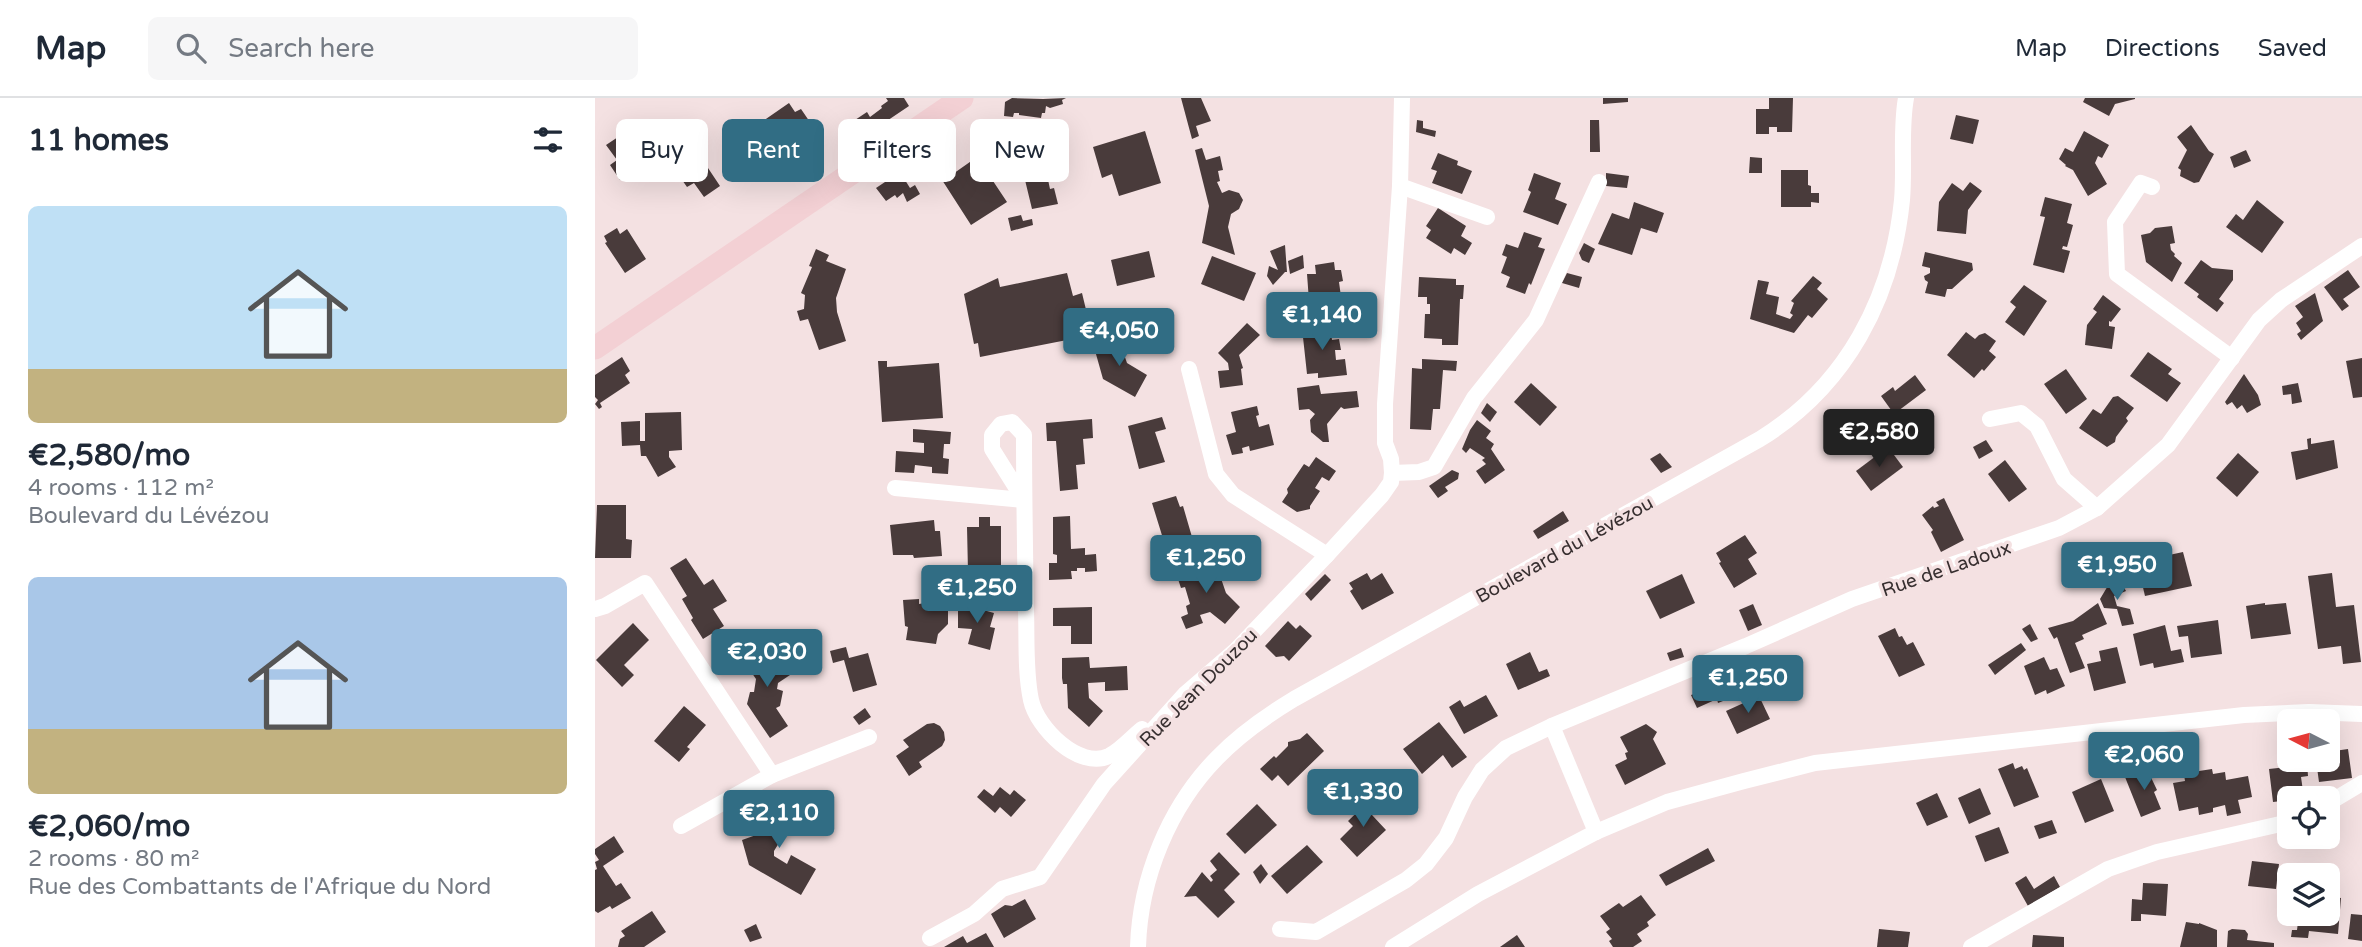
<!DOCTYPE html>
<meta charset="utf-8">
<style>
:root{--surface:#fff;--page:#f6f6f7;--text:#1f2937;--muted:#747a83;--line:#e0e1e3;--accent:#316d84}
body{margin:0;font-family:"Varela Round",sans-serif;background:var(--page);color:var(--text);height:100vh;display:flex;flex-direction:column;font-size:26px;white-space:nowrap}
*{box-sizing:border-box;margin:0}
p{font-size:23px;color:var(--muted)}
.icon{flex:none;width:38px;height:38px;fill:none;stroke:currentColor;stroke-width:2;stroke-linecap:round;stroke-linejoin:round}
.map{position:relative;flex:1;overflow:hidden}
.details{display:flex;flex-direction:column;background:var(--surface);width:595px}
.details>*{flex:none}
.hud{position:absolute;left:21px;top:21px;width:665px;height:63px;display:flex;gap:14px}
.needle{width:46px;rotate:276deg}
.controls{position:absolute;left:1682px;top:611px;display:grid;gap:14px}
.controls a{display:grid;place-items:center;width:63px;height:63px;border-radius:10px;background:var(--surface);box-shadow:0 7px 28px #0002;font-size:35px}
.price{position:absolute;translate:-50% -60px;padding:0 16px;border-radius:7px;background:var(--accent);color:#fff;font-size:23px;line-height:46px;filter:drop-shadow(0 2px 4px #0008)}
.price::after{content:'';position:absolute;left:50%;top:42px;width:21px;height:16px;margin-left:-10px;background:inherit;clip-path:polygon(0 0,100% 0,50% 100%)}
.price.active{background:#222;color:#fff}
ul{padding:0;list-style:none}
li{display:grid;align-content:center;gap:14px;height:371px;padding:0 28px}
li span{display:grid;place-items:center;height:217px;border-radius:10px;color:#555}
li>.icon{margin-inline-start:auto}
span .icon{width:126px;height:126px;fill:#fffc;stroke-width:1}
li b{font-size:30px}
h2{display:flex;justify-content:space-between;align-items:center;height:84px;padding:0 28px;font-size:30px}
.pill{padding:0 24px;border-radius:10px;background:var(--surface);box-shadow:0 7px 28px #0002;font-size:24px;line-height:63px}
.pill.active{background:var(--accent);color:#fff}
header{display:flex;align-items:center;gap:42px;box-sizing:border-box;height:98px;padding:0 35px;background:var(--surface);border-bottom:2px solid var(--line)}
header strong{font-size:33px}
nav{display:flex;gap:38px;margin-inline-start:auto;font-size:24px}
.search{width:490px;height:63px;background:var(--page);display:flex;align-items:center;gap:18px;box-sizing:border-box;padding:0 24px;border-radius:10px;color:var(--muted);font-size:26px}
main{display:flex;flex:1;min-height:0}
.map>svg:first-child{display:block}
.building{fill:#493b3b}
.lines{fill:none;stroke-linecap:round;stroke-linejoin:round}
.street{stroke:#fff;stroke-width:16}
.secondary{stroke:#f3d0d4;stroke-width:23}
.labels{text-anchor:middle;stroke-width:7;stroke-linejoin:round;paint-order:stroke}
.street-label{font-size:19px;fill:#372f30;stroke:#f4e1e2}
</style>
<header>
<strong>Map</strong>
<div class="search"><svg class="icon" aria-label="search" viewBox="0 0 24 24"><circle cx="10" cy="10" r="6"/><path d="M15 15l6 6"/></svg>Search here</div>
<nav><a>Map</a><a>Directions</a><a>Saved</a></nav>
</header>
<main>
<section class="details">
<h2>11 homes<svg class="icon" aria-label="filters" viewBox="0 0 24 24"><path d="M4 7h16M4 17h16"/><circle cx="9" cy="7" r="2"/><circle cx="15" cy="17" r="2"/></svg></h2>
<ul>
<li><span style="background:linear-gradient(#bfe0f5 75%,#c2b280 0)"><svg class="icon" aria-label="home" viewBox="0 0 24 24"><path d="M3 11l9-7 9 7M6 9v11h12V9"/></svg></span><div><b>€2,580/mo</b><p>4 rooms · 112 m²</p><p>Boulevard du Lévézou</p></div></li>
<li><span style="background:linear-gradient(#a9c7e8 70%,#c2b280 0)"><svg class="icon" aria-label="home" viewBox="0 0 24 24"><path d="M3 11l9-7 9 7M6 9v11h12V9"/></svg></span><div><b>€2,060/mo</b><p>2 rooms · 80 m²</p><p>Rue des Combattants de l'Afrique du Nord</p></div></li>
</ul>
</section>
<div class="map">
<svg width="1767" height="849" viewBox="0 0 1767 849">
<rect width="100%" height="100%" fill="#f4e1e2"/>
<g class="building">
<polygon points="291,0 309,0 314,8 271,37 260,22 272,14 275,19 287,10 286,8 293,3"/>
<polygon points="417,0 448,1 471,0 467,2 468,6 455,10 451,8 450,15 447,15 446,20 424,17 424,15 419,15 418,19 409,18 410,4"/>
<polygon points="586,0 606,0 616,23 601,28 604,38 597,41"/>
<polygon points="1008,0 1033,0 1033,4 1008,6"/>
<polygon points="1174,0 1198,0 1197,34 1182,34 1182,29 1174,29 1174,36 1161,36 1161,11 1174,11"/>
<polygon points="1490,0 1540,0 1540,1 1520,6 1514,18 1488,4"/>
<polygon points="194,5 200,14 206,11 221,33 190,55 168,23"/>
<polygon points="1361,17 1384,22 1378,46 1355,41"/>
<polygon points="822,22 828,23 828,30 841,33 840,39 821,34"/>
<polygon points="995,22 1004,22 1005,54 995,54"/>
<polygon points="82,26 90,38 67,53 59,41"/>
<polygon points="1596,27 1614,53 1619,56 1604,84 1599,85 1585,78 1586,72 1583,70 1592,52 1582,39"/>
<polygon points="550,33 566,85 524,98 517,76 507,80 498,49"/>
<polygon points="1489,33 1514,47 1507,60 1503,58 1500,65 1512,86 1493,98 1478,72 1470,68 1471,67 1464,61 1470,50 1478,54"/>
<polygon points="26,37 46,68 25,82 15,67 22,62 11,47"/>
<polygon points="167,39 181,61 166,71 161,63 169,58 164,51 166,49 162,43"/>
<polygon points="95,43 125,88 109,99 99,85 92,89 71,59"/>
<polygon points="607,50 611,62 625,58 628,72 623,73 625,83 622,84 627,95 634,92 644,95 648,102 644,111 636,116 633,129 640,157 607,145 614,108 600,52"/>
<polygon points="1651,52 1656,63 1639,70 1635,59"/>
<polygon points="843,55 863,63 862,67 877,73 867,96 837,85 842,73 836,71"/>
<polygon points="382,59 412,104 376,127 340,71 348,67 355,78"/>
<polygon points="1155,59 1167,60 1167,75 1154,75"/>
<polygon points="1186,72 1213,72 1213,87 1216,88 1216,95 1224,95 1224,105 1216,104 1216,109 1186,109"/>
<polygon points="305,74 315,90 320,87 325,96 312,104 308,95 302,100 300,97 291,103 281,90"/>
<polygon points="939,75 966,85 960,101 972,106 963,127 928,114 936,94 933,92"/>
<polygon points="1011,75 1034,78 1032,90 1011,88"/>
<polygon points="452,77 455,91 459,90 463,106 437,111 430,82"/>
<polygon points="1375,84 1387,93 1373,112 1371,136 1342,133 1344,104 1357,85 1368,93"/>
<polygon points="1450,99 1477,106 1472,125 1478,127 1472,149 1468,148 1467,151 1475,153 1469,175 1438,167 1450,119 1445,118"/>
<polygon points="1662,102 1689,124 1667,155 1631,129 1641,116 1648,122"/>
<polygon points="1039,104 1069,115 1062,135 1046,130 1037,157 1003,146 1017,115 1034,121"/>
<polygon points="843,110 871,128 866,138 877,145 870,157 859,150 856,156 831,140 836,132 831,128"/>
<polygon points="426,117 428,123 437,121 438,127 416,133 413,120"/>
<polygon points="1577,128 1580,145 1575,146 1576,152 1580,156 1579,158 1587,165 1577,184 1551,164 1546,137 1555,135 1560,130"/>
<polygon points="22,130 25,136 32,131 51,161 30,175 10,145 12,144 9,138"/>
<polygon points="929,134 947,140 943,149 950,151 936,187 934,185 930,196 911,189 915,179 906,175 912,159 907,157 911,146 923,150"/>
<polygon points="989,145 1000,151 994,165 987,162 984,155"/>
<polygon points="690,147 692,174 690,174 678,187 672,178 674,168 683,172 675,153"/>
<polygon points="221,151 234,157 231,163 251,171 241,200 242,214 251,243 224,252 213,221 205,223 202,213 209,211 210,197 206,195 217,169 214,168"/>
<polygon points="554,153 560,179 522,188 516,162"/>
<polygon points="1330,154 1377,165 1378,172 1357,191 1352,191 1350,199 1330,195 1333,184 1330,182 1329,178 1335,175 1335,170 1327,168"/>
<polygon points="708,157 709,170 695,176 693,163"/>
<polygon points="617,158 661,175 649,203 606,186"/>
<polygon points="1606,162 1617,170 1638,172 1638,182 1624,201 1629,205 1622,214 1602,199 1604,196 1589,185"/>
<polygon points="739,164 740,172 746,172 748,183 744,184 747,206 728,208 727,202 714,203 712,176 721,176 720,167"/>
<polygon points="1753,172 1765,189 1748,201 1754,208 1747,213 1729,189"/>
<polygon points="472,175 478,198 487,195 499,245 489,247 483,224 469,227 472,242 385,259 383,245 379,246 369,196 403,180 405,189"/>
<polygon points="972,175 987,179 984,190 967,185"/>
<polygon points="1218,178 1227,185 1222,191 1233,201 1217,220 1213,217 1199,235 1155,221 1163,182 1174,184 1171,196 1184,199 1181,216 1195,221 1198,217 1195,215 1199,205 1196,203"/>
<polygon points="824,179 861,181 861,187 869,187 868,201 865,201 863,247 847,247 847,241 829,240 830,216 835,216 835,206 832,206 832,199 823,199"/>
<polygon points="1429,187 1452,203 1429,238 1410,224 1421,209 1415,204"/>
<polygon points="1720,195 1728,223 1706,242 1702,236 1706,233 1701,225 1708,219 1700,208"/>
<polygon points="1508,197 1526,211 1516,224 1514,223 1514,228 1520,229 1517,251 1490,247 1492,227 1502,214 1498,211"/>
<polygon points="652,225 665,237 644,257 648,270 646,271 648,287 625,290 623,273 634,272 633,265 623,255"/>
<polygon points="735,226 737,242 744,241 746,252 740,252 741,262 750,261 752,277 723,280 723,275 712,276 707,230"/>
<polygon points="1371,234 1380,241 1384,237 1390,235 1401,243 1394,253 1401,259 1389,273 1387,271 1379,280 1352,257"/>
<polygon points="524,242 532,265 552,277 540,299 508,281 499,249"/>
<polygon points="1553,254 1577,271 1573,276 1586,285 1572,304 1535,278"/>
<polygon points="27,259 35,273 30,277 35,285 5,305 7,309 4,311 0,306 3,302 0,299 0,277"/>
<polygon points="1767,260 1767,299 1758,300 1751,263"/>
<polygon points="827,261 862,263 861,273 848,272 845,311 838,311 836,332 815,331 817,270 827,271"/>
<polygon points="283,263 292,263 292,269 344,265 348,320 287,324"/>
<polygon points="1471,271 1492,301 1471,316 1449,286"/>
<polygon points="1649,276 1663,297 1666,307 1652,315 1647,307 1642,311 1637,304 1632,307 1630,304"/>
<polygon points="1320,277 1331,292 1299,316 1286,298 1298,289 1300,293"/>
<polygon points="936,285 962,309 945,328 919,304"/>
<polygon points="1703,285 1707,304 1697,306 1696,296 1688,297 1687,288"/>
<polygon points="724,287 726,296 762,293 764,309 749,311 746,309 732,326 734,344 728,344 716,334 715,322 720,316 714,311 704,312 702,290"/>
<polygon points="1523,298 1539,310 1531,320 1533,323 1521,339 1520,344 1512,349 1484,330 1498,311 1506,316 1518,299"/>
<polygon points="892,305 902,314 895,324 886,315"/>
<polygon points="662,308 664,317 661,318 664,329 674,326 679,347 655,353 654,348 647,350 648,355 637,357 631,337 641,334 636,314"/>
<polygon points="1269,311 1279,324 1263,336 1254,322"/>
<polygon points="86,314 87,352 74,353 74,359 81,369 63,379 51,358 46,358 45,347 27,348 26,324 45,323 45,343 50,343 50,315"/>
<polygon points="567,319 571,331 560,334 570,364 544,371 533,328"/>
<polygon points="497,321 498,340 488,341 490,366 481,367 483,391 465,393 461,343 452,343 451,325"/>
<polygon points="882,322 896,333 891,340 899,346 896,351 910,372 890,386 881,373 891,366 887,362 890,360 875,350 871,355 867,351 875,332"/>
<polygon points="318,331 356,334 355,346 349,346 348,360 354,361 353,376 337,375 337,369 320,367 319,375 300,374 301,353 329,355 329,345 318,344"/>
<polygon points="1716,340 1716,346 1739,342 1743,370 1701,382 1696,354 1713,351 1712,341"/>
<polygon points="1391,342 1398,353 1384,361 1378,349"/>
<polygon points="1293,349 1308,369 1276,393 1261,373"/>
<polygon points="1065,355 1077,369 1066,375 1055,361"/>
<polygon points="1643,355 1664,374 1642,399 1621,380"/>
<polygon points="721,359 741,373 734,383 727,379 720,390 725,393 715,408 715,411 702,414 687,404 693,395 692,391 709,366 714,369"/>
<polygon points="1410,362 1432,391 1414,404 1393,376"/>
<polygon points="857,372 864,375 863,381 850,389 853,393 843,400 834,388"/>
<polygon points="581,398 585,409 588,408 597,439 570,447 557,405"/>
<polygon points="1349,400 1369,442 1346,454 1336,434 1338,432 1327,417 1338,408 1339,410 1344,408 1341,404"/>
<polygon points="2,407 31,407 31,441 37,442 36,460 0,460"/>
<polygon points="968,413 974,423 943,441 938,433"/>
<polygon points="475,418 476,451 490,450 490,457 501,456 502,473 490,474 490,470 482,470 482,473 476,473 477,481 454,482 454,465 462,465 462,457 458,456 458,419"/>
<polygon points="384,419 395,419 395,428 406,428 406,473 373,474 372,429 384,429"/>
<polygon points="339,422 340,433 345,433 347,458 319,460 318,457 298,457 295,427"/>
<polygon points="1150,437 1162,455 1153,461 1162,476 1139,490 1124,465 1126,464 1121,455"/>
<polygon points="1588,454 1597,488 1550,498 1542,464"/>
<polygon points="609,459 612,469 621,466 631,495 645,509 630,526 615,514 605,517 608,525 591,531 586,519 593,516 591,508 595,506 590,489 586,490 582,478 599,472 597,467"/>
<polygon points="91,460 109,487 118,481 132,503 118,511 129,528 108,541 96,522 98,520 87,501 92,498 75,470"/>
<polygon points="772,475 776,482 787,475 799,495 767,512 755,493 758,491 754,485"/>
<polygon points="1737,475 1741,509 1759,507 1766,564 1748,566 1746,548 1723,551 1713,478"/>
<polygon points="730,476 736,482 716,503 710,496"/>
<polygon points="1087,476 1100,505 1065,521 1051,493"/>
<polygon points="1524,481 1531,493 1519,498 1522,508 1535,511 1539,526 1527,528 1522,511 1509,510 1505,501 1514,486"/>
<polygon points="330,500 353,502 353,526 343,536 341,546 311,542 313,529 310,528 308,502 324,501 324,506 330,505"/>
<polygon points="363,505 399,515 395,529 400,530 395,552 373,546 377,531 363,530"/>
<polygon points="1503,505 1512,526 1487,537 1489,541 1480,545 1490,570 1475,575 1462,539 1459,541 1453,530 1478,523"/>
<polygon points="1670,505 1670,507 1691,505 1696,536 1656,541 1651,508"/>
<polygon points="1158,506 1167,527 1153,533 1144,512"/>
<polygon points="497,509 497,546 476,546 476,528 458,528 458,510"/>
<polygon points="1623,522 1627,556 1596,560 1593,538 1584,539 1582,528"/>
<polygon points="693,523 701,531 705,527 717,538 694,563 689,558 681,559 670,548"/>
<polygon points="38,525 54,542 29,567 39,577 27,589 1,562"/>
<polygon points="1435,526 1443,541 1436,544 1427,531"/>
<polygon points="1570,527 1576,553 1586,551 1589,564 1559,570 1558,565 1545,568 1538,536"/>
<polygon points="1300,530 1304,539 1307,538 1312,547 1318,544 1330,567 1304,579 1283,538"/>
<polygon points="1426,545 1431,552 1400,577 1393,567"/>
<polygon points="174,546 195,577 183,585 182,591 188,593 185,608 181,610 193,628 175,640 152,606 155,594 159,594 161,581 148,562"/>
<polygon points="251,549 254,560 273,555 282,587 258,594 249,562 238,565 235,553"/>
<polygon points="1522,549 1531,585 1499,593 1492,566 1506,563 1504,553"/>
<polygon points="1086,550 1089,559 1075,563 1072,555"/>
<polygon points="935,554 944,574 952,571 955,578 923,592 911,566"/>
<polygon points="494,559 495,570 532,568 533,592 510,593 510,584 493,585 494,600 508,613 494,629 473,610 472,586 468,586 467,580 467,560"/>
<polygon points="1449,559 1455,572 1462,570 1470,588 1452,596 1451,592 1440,597 1429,568"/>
<polygon points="1137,582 1141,592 1126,599 1128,603 1123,605 1122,601 1102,610 1096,597"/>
<polygon points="891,597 903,618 869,636 854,609 865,602 869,609"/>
<polygon points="1164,598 1175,621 1142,636 1131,613"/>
<polygon points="89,608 111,627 92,649 95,651 84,664 59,643"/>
<polygon points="270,610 276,619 264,627 258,619"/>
<polygon points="844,624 872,659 857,670 848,657 827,676 808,651"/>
<polygon points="339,625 345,628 349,634 350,642 347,648 324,664 327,669 314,678 301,658 314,649 308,642 332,626"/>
<polygon points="1051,626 1062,634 1058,641 1071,666 1030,687 1020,667 1032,661 1030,655 1033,654 1025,639"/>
<polygon points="712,635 729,653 693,688 683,677 677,683 665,671 679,658 681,660 693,648 693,644 705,641"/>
<polygon points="1753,651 1757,680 1724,684 1721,662 1732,662 1732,654"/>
<polygon points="1712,663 1713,678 1706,679 1709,700 1694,700 1694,702 1678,704 1674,671 1692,669 1692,665"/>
<polygon points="1418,665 1420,671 1427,668 1429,672 1432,670 1444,699 1419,709 1403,671"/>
<polygon points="1603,667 1604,673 1617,671 1618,676 1630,674 1631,682 1653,678 1657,699 1643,702 1646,715 1632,718 1630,707 1618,710 1618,714 1604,717 1603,709 1584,713 1578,685 1590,683 1588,670"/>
<polygon points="1552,671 1562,692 1559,694 1566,711 1546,719 1530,679"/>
<polygon points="1506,681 1519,713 1490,725 1477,694"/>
<polygon points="405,689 415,697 419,692 431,702 416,719 405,709 400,715 382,699 389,691 398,698"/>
<polygon points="1385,690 1396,716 1374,726 1363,700"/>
<polygon points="1342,695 1353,719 1332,728 1321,705"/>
<polygon points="778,699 786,708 777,717 791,732 762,759 745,741 758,728 753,723"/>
<polygon points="211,704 214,718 198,722 179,753 179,758 192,766 196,757 221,771 206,797 154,767 147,742 164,736 181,709"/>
<polygon points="662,706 682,727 650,756 631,736"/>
<polygon points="1457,722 1462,735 1444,741 1439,728"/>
<polygon points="1404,729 1414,755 1390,764 1380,738"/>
<polygon points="19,738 29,754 8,768 21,788 26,785 36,800 17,811 15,808 3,815 0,813 0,772 2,771 0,764 4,762 0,756 0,751"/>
<polygon points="712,747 728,764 692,796 676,778"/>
<polygon points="1113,750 1120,763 1071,788 1064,777"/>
<polygon points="624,754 645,776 629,792 640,804 623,820 601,798 589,799 607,774 616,784 618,782 615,778 622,772 615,763"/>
<polygon points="1657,763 1684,766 1681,791 1653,788"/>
<polygon points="666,766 673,776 665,786 658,774"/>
<polygon points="1431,778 1439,791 1459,778 1465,789 1433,808 1420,785"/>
<polygon points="1548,785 1573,786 1571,818 1546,816 1546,823 1536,823 1537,801 1547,802"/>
<polygon points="1046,797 1061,817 1052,824 1054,828 1042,836 1047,843 1038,849 1018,849 1014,843 1017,841 1011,834 1015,831 1005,818 1024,805 1028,809"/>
<polygon points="1732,798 1746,800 1743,836 1714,833 1713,840 1696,839 1697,832 1702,832 1704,816 1732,816"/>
<polygon points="430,801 441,821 409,840 396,816 410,807 417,808"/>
<polygon points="57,813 71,834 49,849 23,849 25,841 30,838 26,833"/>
<polygon points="1756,816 1767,817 1767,843 1753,841"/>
<polygon points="1591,824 1604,826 1604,825 1622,832 1622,849 1585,849"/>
<polygon points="161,826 167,840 155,844 149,832"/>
<polygon points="1284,831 1315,834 1313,849 1282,849"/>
<polygon points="1637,831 1650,832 1653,836 1652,842 1679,845 1679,849 1632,849 1633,833"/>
<polygon points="391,835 399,849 349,849 368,838 372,845"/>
<polygon points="922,837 930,849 905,849"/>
<polygon points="1438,837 1469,839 1469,849 1437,849"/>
</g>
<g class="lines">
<g class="street">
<polyline points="805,88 892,119"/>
<polyline points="1557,89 1546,85 1520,124 1522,176 1637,260"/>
<polyline points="594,271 621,376 638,397 732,457"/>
<polyline points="1395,321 1426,315 1442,328 1469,381 1502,410"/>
<polyline points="797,375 824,374 839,369 879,300 941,222 1004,84"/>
<polyline points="300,390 429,402"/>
<path d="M 429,402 L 397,351 L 397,337 L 406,326 L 417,324 L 429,337 C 429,395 430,454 431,512 C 432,541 430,574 436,602 C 442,630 484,672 514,658 C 526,652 537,639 547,631"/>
<polyline points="0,511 10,508 50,485 177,677 86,728"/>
<polyline points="957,628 1001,734"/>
<polyline points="177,677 274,639"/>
<polyline points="1732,706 1767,685"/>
<polyline points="685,831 721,834 811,782 831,766 851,740 870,699 887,672 911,650 957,628 1151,548 1257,501 1464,430 1502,410 1573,347 1664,222 1686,202 1767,148"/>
<polyline points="335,840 379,816 407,791 445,779 509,686 590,596 641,552 732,457 787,397 796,384 797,375 796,361 790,345 790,306 805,88 807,0"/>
<path d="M 543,849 C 545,780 574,709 622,660 C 645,636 671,618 699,601 L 1165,341 C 1251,288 1297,201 1307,102 C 1310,68 1305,33 1311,0"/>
<polyline points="798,849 883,796 1001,734 1072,704 1149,683 1220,665 1649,617 1714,614 1767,616"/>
<polyline points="1376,849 1513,771 1562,754 1694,724"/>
</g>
<polyline class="secondary" points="0,250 367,0"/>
</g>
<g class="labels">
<g class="street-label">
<text transform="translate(969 451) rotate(-29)" y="7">Boulevard du Lévézou</text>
<text transform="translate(1351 470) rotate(-19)" y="7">Rue de Ladoux</text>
<text transform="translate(603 589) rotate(-45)" y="7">Rue Jean Douzou</text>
</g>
</g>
</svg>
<div class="controls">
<a><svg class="needle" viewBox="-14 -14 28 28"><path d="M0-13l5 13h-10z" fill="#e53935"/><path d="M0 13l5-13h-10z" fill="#747a83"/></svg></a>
<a><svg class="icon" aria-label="locate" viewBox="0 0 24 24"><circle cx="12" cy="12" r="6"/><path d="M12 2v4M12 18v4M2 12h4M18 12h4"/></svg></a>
<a><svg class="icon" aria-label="layers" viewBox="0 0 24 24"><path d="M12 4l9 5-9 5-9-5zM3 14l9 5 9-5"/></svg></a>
</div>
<b class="price" style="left:727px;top:254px">€1,140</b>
<b class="price" style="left:524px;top:270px">€4,050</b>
<b class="price active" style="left:1284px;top:371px">€2,580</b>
<b class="price" style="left:611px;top:497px">€1,250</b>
<b class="price" style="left:1522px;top:504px">€1,950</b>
<b class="price" style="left:382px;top:527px">€1,250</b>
<b class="price" style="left:172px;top:591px">€2,030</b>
<b class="price" style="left:1153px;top:617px">€1,250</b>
<b class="price" style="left:1549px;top:694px">€2,060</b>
<b class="price" style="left:768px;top:731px">€1,330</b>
<b class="price" style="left:184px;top:752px">€2,110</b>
<div class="hud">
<a class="pill">Buy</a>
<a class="pill active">Rent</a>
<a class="pill">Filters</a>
<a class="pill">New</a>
</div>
</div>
</main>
